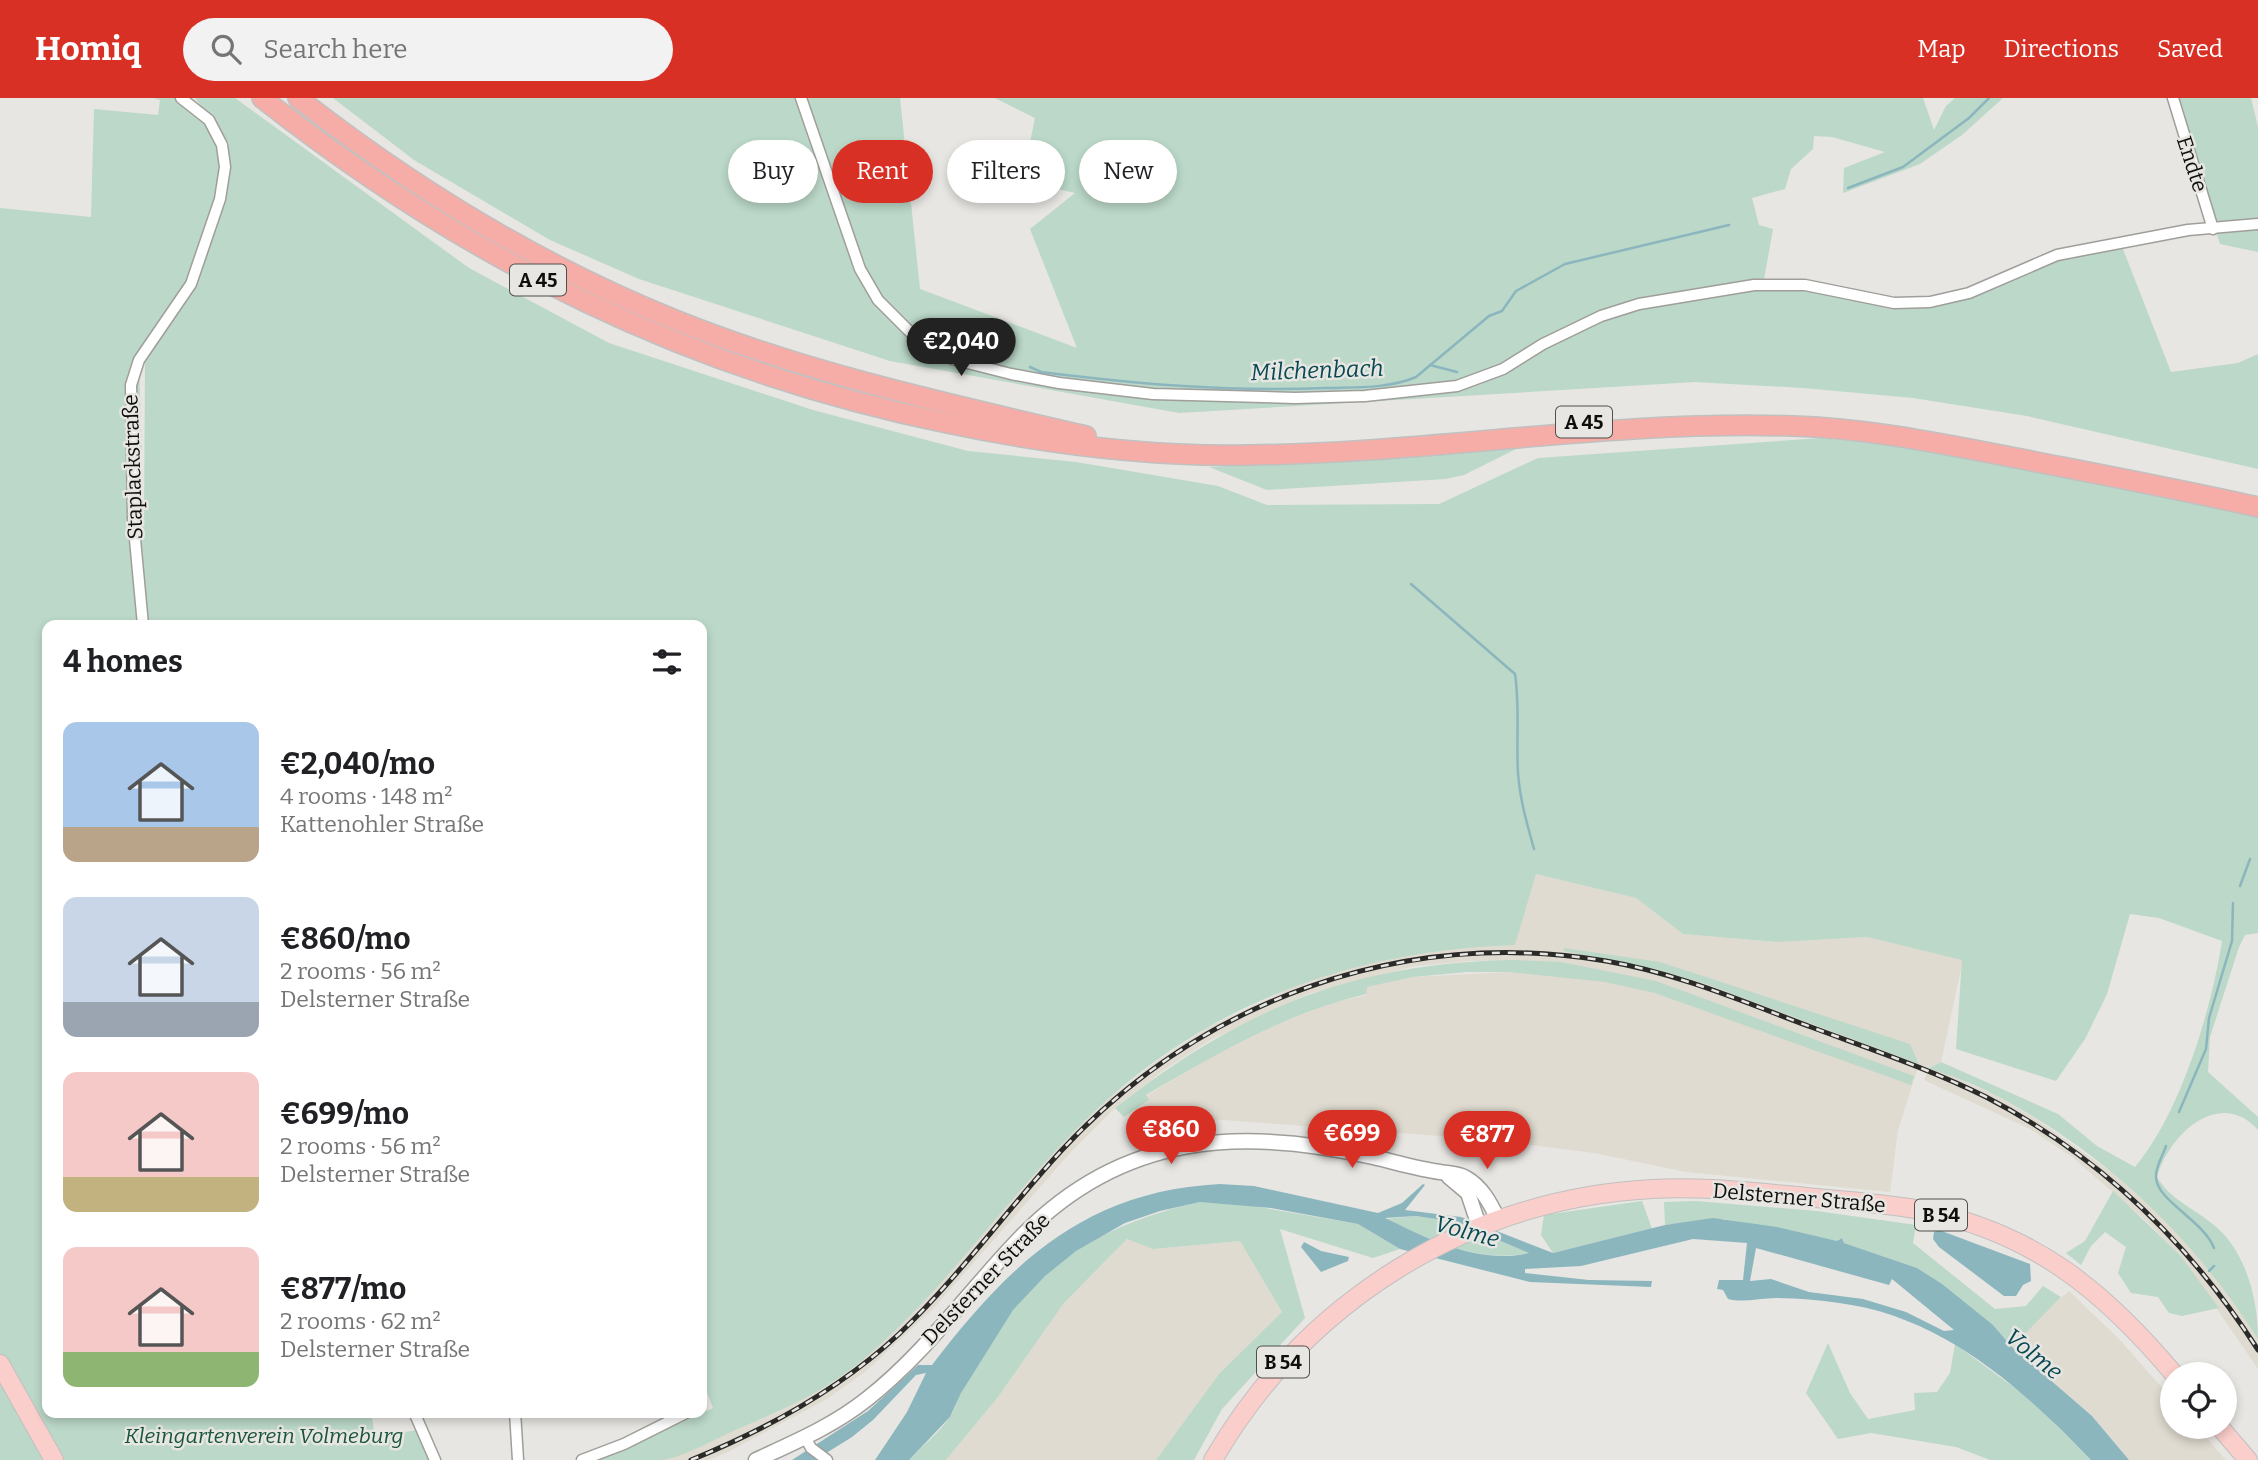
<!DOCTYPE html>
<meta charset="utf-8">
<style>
:root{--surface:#fff;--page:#f2f2f2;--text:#202124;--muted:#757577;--accent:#d93025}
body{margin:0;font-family:Bitter,serif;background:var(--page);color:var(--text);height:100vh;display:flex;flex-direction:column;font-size:26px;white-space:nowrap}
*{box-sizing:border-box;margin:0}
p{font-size:23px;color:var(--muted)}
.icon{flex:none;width:38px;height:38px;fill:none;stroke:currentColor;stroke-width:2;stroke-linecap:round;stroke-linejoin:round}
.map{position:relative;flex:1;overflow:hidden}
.drawer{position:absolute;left:42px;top:522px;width:665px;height:798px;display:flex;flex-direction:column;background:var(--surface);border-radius:14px;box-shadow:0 4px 10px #0003}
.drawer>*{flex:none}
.top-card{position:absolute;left:728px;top:42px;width:665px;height:63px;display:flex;gap:14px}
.tools{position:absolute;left:2160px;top:1264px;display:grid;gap:14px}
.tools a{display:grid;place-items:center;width:77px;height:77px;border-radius:50%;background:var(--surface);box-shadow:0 4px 10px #0003;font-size:35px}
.price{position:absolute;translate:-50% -60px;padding:0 16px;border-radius:24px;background:var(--accent);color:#fff;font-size:23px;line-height:46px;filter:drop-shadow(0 2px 4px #0008)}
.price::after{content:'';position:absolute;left:50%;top:42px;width:21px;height:16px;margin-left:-10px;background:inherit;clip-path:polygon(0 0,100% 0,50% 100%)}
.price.selected{background:#222;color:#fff}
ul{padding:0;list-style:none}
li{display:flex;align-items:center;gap:21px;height:175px;padding:0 21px}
li span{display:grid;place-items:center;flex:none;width:196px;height:140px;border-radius:14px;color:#555}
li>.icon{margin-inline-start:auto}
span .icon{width:84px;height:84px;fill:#fffc;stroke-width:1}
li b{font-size:30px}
h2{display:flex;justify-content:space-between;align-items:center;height:84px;padding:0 21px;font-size:30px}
.pill{padding:0 24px;border-radius:32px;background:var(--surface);box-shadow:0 4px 10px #0003;font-size:24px;line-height:63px}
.pill.selected{background:var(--accent);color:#fff}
header{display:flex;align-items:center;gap:42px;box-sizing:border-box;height:98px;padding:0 35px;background:var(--accent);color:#fff}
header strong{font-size:33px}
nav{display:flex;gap:38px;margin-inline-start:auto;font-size:24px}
.search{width:490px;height:63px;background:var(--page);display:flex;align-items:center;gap:18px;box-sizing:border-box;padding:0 24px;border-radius:38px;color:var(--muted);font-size:26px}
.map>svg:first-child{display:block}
.built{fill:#e0dbd0}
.green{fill:#bbd8c8}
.water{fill:#8cb6be;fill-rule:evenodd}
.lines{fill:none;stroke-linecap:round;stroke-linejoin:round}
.stream{stroke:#8cb6be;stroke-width:2.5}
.minor-casing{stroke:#9f9e9a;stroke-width:13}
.tertiary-casing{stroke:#9f9e9a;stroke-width:17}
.primary-casing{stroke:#c0c0c0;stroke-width:20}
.motorway-casing{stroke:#c0c0c0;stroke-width:22}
.minor{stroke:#fff;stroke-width:10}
.tertiary{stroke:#fff;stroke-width:14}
.primary{stroke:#faceca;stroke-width:18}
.motorway{stroke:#f7ada7;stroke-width:19}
.rail-casing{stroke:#2a2a28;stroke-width:5}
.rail{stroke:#e7e6e2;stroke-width:2.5;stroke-dasharray:8;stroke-linecap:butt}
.labels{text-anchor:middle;stroke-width:5;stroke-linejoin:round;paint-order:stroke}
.shield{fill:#e7e6e2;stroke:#4f4f4c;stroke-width:2}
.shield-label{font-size:19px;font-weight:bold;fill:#0e0e0c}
.street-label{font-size:21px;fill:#0e0e0c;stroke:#e7e6e2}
.park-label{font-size:21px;font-style:italic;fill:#19553b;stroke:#e7e6e2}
.water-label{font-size:23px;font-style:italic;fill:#074852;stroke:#e7e6e2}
</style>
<header>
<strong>Homiq</strong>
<div class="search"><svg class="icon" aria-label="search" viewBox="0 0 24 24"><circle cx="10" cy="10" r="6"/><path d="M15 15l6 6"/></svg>Search here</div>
<nav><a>Map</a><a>Directions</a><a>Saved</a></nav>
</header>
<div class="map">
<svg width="2258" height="1362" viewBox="0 0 2258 1362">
<rect width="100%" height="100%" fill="#e7e6e2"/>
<g class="built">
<polygon points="1536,776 1636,800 1683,836 1777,844 1867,839 1963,862 1941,964 1930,969 1991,995 2035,1020 2111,1074 2154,1111 2215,1177 2239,1211 2258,1241 2258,1271 2180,1157 2145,1122 2072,1059 2030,1031 1924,982 1929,970 1919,966 1898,1032 1890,1094 1686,1074 1594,1055 1482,1041 1224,1022 1135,1027 1135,1012 1149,1002 1146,998 1245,939 1332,905 1366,897 1366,889 1413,879 1508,874 1511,862 1470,863 1415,868 1311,895 1212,941 1164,972 1115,1010 1070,1055 932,1212 865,1274 827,1301 728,1354 709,1362 664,1362 778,1314 820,1291 859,1264 923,1204 1059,1047 1109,1000 1158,962 1207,930 1306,882 1364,865 1418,855 1467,848 1514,847"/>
<polygon points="1127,1141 1153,1151 1240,1143 1282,1214 1219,1276 1156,1362 946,1362 998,1299 1064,1205"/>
<polygon points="2069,1193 2119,1241 2172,1301 2172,1328 2196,1328 2226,1362 2129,1362 2092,1318 2012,1249 2032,1225"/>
</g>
<g class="green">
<path d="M 154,0 L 181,0 L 201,13 L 222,47 L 225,69 L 220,101 L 191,186 L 139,262 L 144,435 L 145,264 L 182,209 L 203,165 L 224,103 L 229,45 L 195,0 L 235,0 L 469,170 L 609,245 L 813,312 L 968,353 L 1076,364 L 1218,388 L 1267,407 L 1439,406 L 1538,360 L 1821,340 L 1972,355 L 2258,414 L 2258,835 L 2245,837 L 2239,849 L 2210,939 L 2208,974 L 2258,1019 L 2258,1032 C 2220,989 2169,1036 2157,1079 C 2169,1100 2191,1109 2210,1124 C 2245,1149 2258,1200 2258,1241 C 2193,1138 2102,1052 1993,996 C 1973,985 1950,978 1929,970 L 1941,964 L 2058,1016 L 2097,1048 L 2135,1069 C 2181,1014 2211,913 2222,843 L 2159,820 L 2130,816 L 2107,896 L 2085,941 L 2056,983 L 1956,951 L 1962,862 L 1867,839 L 1777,844 L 1683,836 L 1636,800 L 1536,776 L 1515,847 C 1363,852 1223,899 1108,1001 C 1018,1081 953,1187 860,1264 C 826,1292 785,1311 745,1328 C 720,1338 691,1356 664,1362 C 645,1362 619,1362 599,1362 L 713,1310 L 702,1281 L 702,527 L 47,527 L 47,1314 L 371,1314 L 375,1339 L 417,1332 L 431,1362 L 0,1362 L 0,110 L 91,119 L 94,11 L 158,17 L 160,2 Z"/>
<polygon points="333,0 900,0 920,191 1077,250 1030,131 1075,95 1022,83 1035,20 995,0 1923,0 1934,32 1946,8 1955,0 2003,0 1962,37 1920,66 1843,95 1844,70 1885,54 1832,39 1814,38 1813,51 1791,71 1785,91 1752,100 1759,127 1773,131 1763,187 1788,187 1873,202 1943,201 2034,165 2121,146 2171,274 2238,265 2258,256 2258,371 2027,318 1913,300 1803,290 1695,284 1179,315 890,263 639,181 550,142 414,62"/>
<polygon points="2173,0 2251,0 2258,29 2258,154 2220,146"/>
<polygon points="1526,346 1464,377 1446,381 1267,392 1209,369 1430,357"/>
<polygon points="1564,850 1660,864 1910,946 1919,966 1706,886 1659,872 1564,853"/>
<path d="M 1511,862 L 1561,864 L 1656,883 L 1914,978 L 1911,987 L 1655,895 L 1605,884 L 1509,874 L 1467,874 L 1413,879 L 1367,889 L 1366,896 C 1284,916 1218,955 1146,997 L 1149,1002 L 1124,1019 L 1115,1010 C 1242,911 1349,866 1511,862 Z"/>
<polygon points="2113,1093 2180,1157 2219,1210 2182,1218 2169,1215 2158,1199 2131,1195 2118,1175 2126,1149 2105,1134 2091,1148 2081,1167 2066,1155 2085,1143"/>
<polygon points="1642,1103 1652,1131 1553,1155 1541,1137 1544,1117"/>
<polygon points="1695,1103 1817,1113 1916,1127 1913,1145 1995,1211 2026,1208 2043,1188 2061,1199 2012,1249 1993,1227 1917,1170 1844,1145 1842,1140 1837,1143 1724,1121 1665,1127 1664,1104"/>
<path d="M 1200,1104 L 1235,1105 L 1358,1126 L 1400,1151 L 1373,1160 L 1280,1131 L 1305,1220 L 1222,1311 L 1194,1362 L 1156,1362 L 1219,1276 L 1282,1214 L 1240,1143 L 1153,1151 L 1127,1141 L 1064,1205 L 998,1299 L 946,1362 L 909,1362 C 922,1348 939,1335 950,1319 C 955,1312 957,1302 961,1295 C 976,1267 994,1238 1012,1212 C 1056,1152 1130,1119 1200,1104 Z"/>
<path d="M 1416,1118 L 1456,1124 L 1529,1155 C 1479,1166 1429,1141 1385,1121 Z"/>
<polygon points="1828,1245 1850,1295 1868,1321 1915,1312 1914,1295 1937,1294 1950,1275 1955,1246 2031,1302 2091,1362 1990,1362 1956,1349 1871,1335 1838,1341 1806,1295"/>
</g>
<g class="water">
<path d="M 1220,1086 L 1254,1088 L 1378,1115 L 1402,1105 L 1423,1086 L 1425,1087 L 1405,1112 L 1461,1119 L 1553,1155 L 1665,1127 L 1713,1120 L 1777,1129 L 1837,1143 L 1842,1140 L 1844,1145 L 1917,1170 L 1942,1186 L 1993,1227 L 2012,1249 L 2092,1318 L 2129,1362 L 2091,1362 C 2022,1290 1942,1218 1839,1205 C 1819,1202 1797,1200 1776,1200 C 1760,1200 1743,1205 1728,1201 L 1723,1192 L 1717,1191 L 1719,1182 L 1743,1182 L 1747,1145 L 1693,1141 L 1581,1168 L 1525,1171 L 1525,1175 L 1589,1182 L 1652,1183 L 1651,1189 L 1530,1184 L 1400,1151 L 1358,1126 L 1271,1110 L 1200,1104 L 1160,1113 L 1125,1125 L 1076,1153 L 1045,1178 L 1013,1212 L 961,1295 L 950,1319 L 909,1362 L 875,1362 L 907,1314 L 926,1275 L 916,1277 L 873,1322 L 852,1339 L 815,1362 L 792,1362 L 868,1313 L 918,1267 L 932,1267 C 1010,1165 1085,1093 1220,1086 ZM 1416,1118 L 1456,1124 L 1529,1155 C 1480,1167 1428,1141 1385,1120 ZM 1756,1150 L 1889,1187 L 1892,1181 L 1954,1232 L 1944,1233 L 1906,1214 L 1863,1201 L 1809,1194 L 1771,1181 L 1750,1183 Z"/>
<polygon points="1939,1132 2030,1166 2031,1183 2023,1187 2016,1198 2004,1198 1939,1149 1933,1141 1934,1134"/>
<polygon points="1304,1144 1321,1153 1349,1159 1348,1163 1321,1174 1301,1149"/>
</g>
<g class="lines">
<g class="stream">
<polyline points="1848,90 1903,69 1969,20 1989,0"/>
<polyline points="1430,267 1457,274"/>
<path d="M 1030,269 L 1041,274 C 1136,286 1230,294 1326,290 C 1355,289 1388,291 1416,279 L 1489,218 L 1502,213 L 1516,193 L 1565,166 L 1729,127"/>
<path d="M 1411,486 L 1515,576 C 1520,609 1516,642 1518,675 C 1520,702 1527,726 1534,751"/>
<polyline points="2240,788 2250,761"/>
<polyline points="2179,1014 2206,951 2209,920 2232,843 2233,805"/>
<path d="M 2166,1048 C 2163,1057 2155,1070 2156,1079 C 2156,1102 2204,1123 2214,1150"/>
<polyline points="2209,1173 2214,1168"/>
</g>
<defs>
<g id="minor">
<polyline points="801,0 860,171 878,202 916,240 952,261 1011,276 1059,285 1153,296 1295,300 1365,298 1457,288 1503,271 1543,246 1601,218 1639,206 1754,187 1805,187 1894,205 1930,204 1969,195 2057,157 2188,132 2258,126"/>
<polyline points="2173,0 2213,131"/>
<polyline points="143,527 133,420 131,287 139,262 191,186 220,101 225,69 222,47 209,22 181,0"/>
<polyline points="414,1314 435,1362"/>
<polyline points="515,1314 518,1362"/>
<polyline points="805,1339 811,1350 827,1362"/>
<polyline points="582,1362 624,1346 688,1314"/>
</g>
<g id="tertiary">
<polyline points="1449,1079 1468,1095 1479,1128"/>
<path d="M 756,1362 C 795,1344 833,1328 867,1301 C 927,1254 971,1190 1024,1136 C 1124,1035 1242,1029 1373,1059 C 1395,1064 1418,1071 1440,1074 C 1450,1076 1458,1075 1466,1080 C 1482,1089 1490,1105 1498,1121"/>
</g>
<g id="primary">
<polyline points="0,1266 54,1362"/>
<polyline points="2219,1328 2248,1362"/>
<path d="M 1213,1362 C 1305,1203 1468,1101 1652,1091 C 1701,1088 1750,1094 1798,1098 C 1841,1103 1885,1105 1926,1113 C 2035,1136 2104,1193 2174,1276"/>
</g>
<g id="motorway">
<path d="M 262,0 C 469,163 689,272 947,325 C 1047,346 1147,359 1249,357 C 1431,355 1611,322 1793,328 C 1863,330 1932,344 2001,357 C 2087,374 2173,390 2258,409"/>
<path d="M 298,0 C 413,90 539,167 675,222 C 807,275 948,306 1086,338"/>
</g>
</defs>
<use href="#minor" class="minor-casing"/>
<use href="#tertiary" class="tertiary-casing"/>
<use href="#primary" class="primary-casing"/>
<use href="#motorway" class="motorway-casing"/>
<use href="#minor" class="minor"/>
<use href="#tertiary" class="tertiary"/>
<use href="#primary" class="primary"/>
<use href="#motorway" class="motorway"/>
<defs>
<path id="rail" d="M 691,1362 C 765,1332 840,1291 899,1236 C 958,1180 1006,1113 1061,1053 C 1201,902 1402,829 1606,863 C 1677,875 1744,904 1811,929 C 1870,951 1930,971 1986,999 C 2100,1058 2189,1144 2258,1252"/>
</defs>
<use href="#rail" class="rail-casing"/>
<use href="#rail" class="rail"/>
</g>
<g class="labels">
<g class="shield">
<rect x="510" y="166.5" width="56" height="31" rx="5"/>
<rect x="1556" y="308.5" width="56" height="31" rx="5"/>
<rect x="1915" y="1101.5" width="52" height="31" rx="5"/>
<rect x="1257" y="1248.5" width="52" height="31" rx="5"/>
</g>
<g class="shield-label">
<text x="538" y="189">A 45</text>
<text x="1584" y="331">A 45</text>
<text x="1941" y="1124">B 54</text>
<text x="1283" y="1271">B 54</text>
</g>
<g class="street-label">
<text transform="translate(2192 66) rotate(72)" y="7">Endte</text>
<text transform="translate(133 369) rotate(-92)" y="7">Staplackstraße</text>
<text transform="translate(1799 1100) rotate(5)" y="7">Delsterner Straße</text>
<text transform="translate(986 1181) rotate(-46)" y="7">Delsterner Straße</text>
</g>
<g class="park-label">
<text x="264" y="1345">Kleingartenverein Volmeburg</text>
</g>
<g class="water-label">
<text transform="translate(1317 272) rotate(-2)" y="8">Milchenbach</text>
<text transform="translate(1467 1133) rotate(15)" y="8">Volme</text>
<text transform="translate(2034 1256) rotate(39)" y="8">Volme</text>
</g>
</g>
</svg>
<div class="tools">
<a><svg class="icon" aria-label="locate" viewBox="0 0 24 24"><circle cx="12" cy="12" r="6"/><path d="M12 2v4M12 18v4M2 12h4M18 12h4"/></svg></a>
</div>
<b class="price selected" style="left:961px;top:280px">€2,040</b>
<b class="price" style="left:1171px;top:1068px">€860</b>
<b class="price" style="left:1352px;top:1072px">€699</b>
<b class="price" style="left:1487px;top:1073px">€877</b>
<div class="top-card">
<a class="pill">Buy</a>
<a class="pill selected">Rent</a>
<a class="pill">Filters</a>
<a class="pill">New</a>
</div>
<section class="drawer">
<h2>4 homes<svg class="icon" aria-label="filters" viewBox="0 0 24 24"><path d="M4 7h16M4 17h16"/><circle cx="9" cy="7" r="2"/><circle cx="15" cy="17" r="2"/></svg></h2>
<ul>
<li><span style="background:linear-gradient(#a9c7e8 75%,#b9a48a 0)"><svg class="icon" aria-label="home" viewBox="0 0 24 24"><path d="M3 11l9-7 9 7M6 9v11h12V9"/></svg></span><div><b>€2,040/mo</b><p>4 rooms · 148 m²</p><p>Kattenohler Straße</p></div></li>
<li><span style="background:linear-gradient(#c9d6e8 75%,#9aa5b1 0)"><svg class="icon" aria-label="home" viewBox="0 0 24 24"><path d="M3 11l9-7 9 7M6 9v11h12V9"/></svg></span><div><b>€860/mo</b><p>2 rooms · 56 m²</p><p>Delsterner Straße</p></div></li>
<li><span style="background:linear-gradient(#f6c9c9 75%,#c2b280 0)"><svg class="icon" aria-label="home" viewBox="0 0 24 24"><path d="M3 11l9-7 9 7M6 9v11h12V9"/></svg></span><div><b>€699/mo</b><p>2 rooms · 56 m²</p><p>Delsterner Straße</p></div></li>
<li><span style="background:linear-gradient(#f6c9c9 75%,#8fb573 0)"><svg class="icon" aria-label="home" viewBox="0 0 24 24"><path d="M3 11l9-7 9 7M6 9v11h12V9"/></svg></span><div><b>€877/mo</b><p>2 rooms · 62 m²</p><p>Delsterner Straße</p></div></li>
</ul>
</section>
</div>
